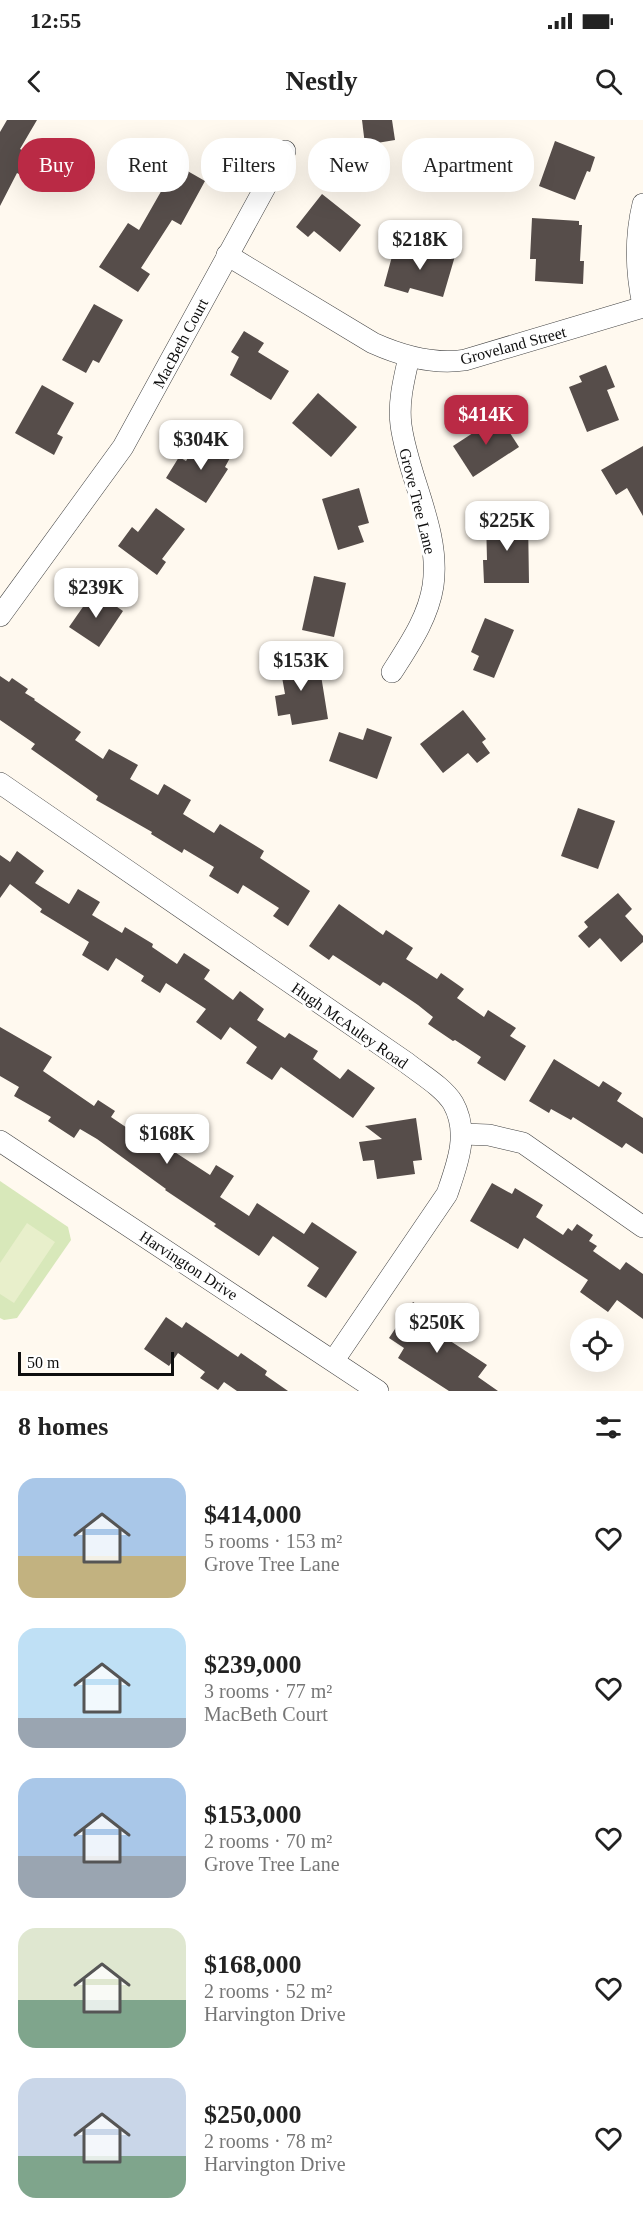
<!DOCTYPE html>
<meta charset="utf-8">
<style>
:root{--surface:#fff;--page:#f2f2f2;--text:#222;--muted:#767676;--accent:#ba2a45}
body{margin:0;font-family:Georgia,serif;background:var(--page);color:var(--text);height:100vh;display:flex;flex-direction:column;font-size:22px;white-space:nowrap}
*{box-sizing:border-box;margin:0}
p{font-size:20px;color:var(--muted)}
.icon{flex:none;width:33px;height:33px;fill:none;stroke:currentColor;stroke-width:2;stroke-linecap:round;stroke-linejoin:round}
.map{position:relative;height:1271px;overflow:hidden}
.drawer{display:flex;flex-direction:column;background:var(--surface);flex:1}
.drawer>*{flex:none}
.top-card{position:absolute;left:18px;top:18px;width:608px;height:54px;display:flex;gap:12px}
.fabs{position:absolute;left:570px;top:1198px;display:grid;gap:12px}
.fabs a{display:grid;place-items:center;width:54px;height:54px;border-radius:50%;background:var(--surface);box-shadow:0 6px 24px #0002;font-size:30px}
.scale{position:absolute;left:18px;bottom:15px;width:156px;box-sizing:border-box;padding-left:6px;border:3px solid #0e0e0e;border-top:0;font-size:16px;line-height:21px;white-space:nowrap;color:#0e0e0e;-webkit-text-stroke:4px #fff;paint-order:stroke}
.price{position:absolute;translate:-50% -51px;padding:0 14px;border-radius:12px;background:#fff;color:#222;font-size:20px;line-height:39px;filter:drop-shadow(0 2px 3px #0008)}
.price::after{content:'';position:absolute;left:50%;top:36px;width:18px;height:14px;margin-left:-9px;background:inherit;clip-path:polygon(0 0,100% 0,50% 100%)}
.price.on{background:var(--accent);color:#fff}
ul{padding:0;list-style:none}
li{display:flex;align-items:center;gap:18px;height:150px;padding:0 18px}
li span{display:grid;place-items:center;flex:none;width:168px;height:120px;border-radius:18px;color:#555}
li>.icon{margin-inline-start:auto}
span .icon{width:72px;height:72px;fill:#fffc;stroke-width:1}
li b{font-size:26px}
h2{display:flex;justify-content:space-between;align-items:center;height:72px;padding:0 18px;font-size:26px}
.pill{padding:0 21px;border-radius:24px;background:var(--surface);box-shadow:0 6px 24px #0002;font-size:21px;line-height:54px}
.pill.on{background:var(--accent);color:#fff}
.status{display:flex;justify-content:space-between;align-items:center;height:42px;padding:0 30px;background:var(--surface);direction:ltr}
.status svg{height:16px;fill:currentColor}
header{display:flex;justify-content:space-between;align-items:center;height:78px;padding:0 18px;background:var(--surface);font-size:27px;font-weight:700}
.map>svg:first-child{display:block}
.green{fill:#d8e8ba}
.pitch{fill:#e8efcb}
.building{fill:#564d4a}
.lines{fill:none;stroke-linecap:round;stroke-linejoin:round}
.street-casing{stroke:#414141;stroke-width:22}
.street{stroke:#fff;stroke-width:21}
.labels{text-anchor:middle;stroke-width:6;stroke-linejoin:round;paint-order:stroke}
.street-label{font-size:16px;fill:#0e0e0e;stroke:#fff}
</style>
<div class="status"><b>12:55</b><svg viewBox="0 0 49 12"><path d="M0 12V9h3v3zM5 12V6h3v6zM10 12V3h3v9zM15 12V0h3v12zM26 1h20v11H26zM47 4h2v5h-2z"/></svg></div>
<header><svg class="icon" aria-label="back" viewBox="0 0 24 24"><path d="M15 5l-7 7 7 7"/></svg>Nestly<svg class="icon" aria-label="search" viewBox="0 0 24 24"><circle cx="10" cy="10" r="6"/><path d="M15 15l6 6"/></svg></header>
<div class="map">
<svg width="643" height="1271" viewBox="0 0 643 1271">
<rect width="100%" height="100%" fill="#fff9ef"/>
<polygon class="green" points="0,1061 68,1107 71,1120 17,1198 4,1200 0,1198"/>
<polygon class="pitch" points="27,1103 55,1122 14,1183 0,1174 0,1143"/>
<g class="building">
<polygon points="7,0 37,0 20,29 35,37 25,57 17,53 0,86 0,12"/>
<polygon points="362,0 392,0 395,20 365,25"/>
<polygon points="555,21 595,37 590,52 587,51 575,80 539,66"/>
<polygon points="184,49 205,61 181,105 172,100 141,148 150,154 138,172 99,147 128,103 139,110 167,61 175,65"/>
<polygon points="322,74 361,105 340,132 314,111 308,117 296,107"/>
<polygon points="532,98 579,101 579,105 582,105 580,141 584,141 583,164 535,161 536,139 530,139"/>
<polygon points="421,126 455,136 443,177 410,168 408,173 384,166 394,129 418,136"/>
<polygon points="94,184 123,200 99,243 93,240 86,253 62,240"/>
<polygon points="244,211 264,223 258,232 289,251 271,280 230,255 239,237 231,232"/>
<polygon points="606,245 615,267 607,270 619,300 587,312 569,267 582,262 579,256"/>
<polygon points="42,265 74,283 57,314 63,317 54,335 15,313"/>
<polygon points="318,273 357,307 331,337 292,303"/>
<polygon points="499,296 519,327 473,357 453,326"/>
<polygon points="204,319 231,336 225,347 228,349 206,383 166,358 179,337 186,341 193,330 196,332"/>
<polygon points="643,326 643,396 627,368 616,375 601,350"/>
<polygon points="359,368 369,403 358,406 364,422 338,430 322,379"/>
<polygon points="156,388 185,409 162,439 166,442 157,455 118,426 132,407 138,412"/>
<polygon points="486,399 528,399 529,463 484,463 483,440 487,440"/>
<polygon points="314,456 346,463 334,517 302,510"/>
<polygon points="94,471 123,491 99,527 69,507"/>
<polygon points="485,498 514,510 494,558 473,550 479,536 471,532"/>
<polygon points="309,535 311,551 320,549 328,599 292,605 290,594 278,596 275,576 285,574 279,540"/>
<polygon points="0,556 9,562 12,558 28,569 25,573 35,579 34,580 81,612 75,620 103,639 109,629 138,645 130,659 158,675 164,664 191,680 183,694 214,713 220,704 264,731 260,738 310,771 288,806 273,796 279,788 243,765 238,774 209,756 214,747 184,729 182,733 151,714 152,712 96,680 98,676 31,629 35,624 0,600"/>
<polygon points="463,590 486,619 482,622 490,633 477,643 468,633 443,653 420,624"/>
<polygon points="367,608 392,617 377,659 329,641 339,612 363,620"/>
<polygon points="578,688 615,701 598,749 561,736"/>
<polygon points="17,731 44,751 35,763 69,784 78,769 100,782 92,795 122,813 125,807 153,824 152,827 177,844 184,833 210,850 204,859 233,880 240,871 264,889 257,900 285,918 289,913 318,931 313,939 340,959 348,949 375,968 353,998 281,947 272,960 246,943 257,927 230,907 221,920 196,902 206,889 166,863 160,873 141,861 144,856 116,838 108,851 82,835 89,822 40,792 42,789 10,764 0,778 0,735 10,742"/>
<polygon points="618,773 632,789 625,796 643,816 643,822 621,842 600,818 589,828 578,816 588,807 584,802"/>
<polygon points="339,784 383,815 386,810 413,828 406,839 437,859 441,853 464,869 457,878 484,897 488,890 516,908 510,916 526,926 505,961 477,943 481,937 455,920 453,921 428,904 433,897 418,885 387,864 383,862 380,866 333,835 329,840 309,826"/>
<polygon points="0,907 52,937 43,951 94,986 98,980 115,991 111,997 139,1016 148,1004 175,1022 170,1029 210,1055 216,1045 234,1056 220,1077 249,1096 257,1083 304,1114 312,1102 357,1132 326,1178 307,1166 319,1148 273,1116 259,1136 214,1106 216,1104 165,1070 166,1069 97,1019 80,1009 74,1018 48,1001 51,997 14,976 19,967 0,956"/>
<polygon points="554,939 599,967 603,961 622,973 617,981 643,998 643,1034 626,1023 622,1028 573,997 571,1000 551,989 549,993 529,981"/>
<polygon points="416,998 422,1040 413,1041 415,1054 377,1059 374,1040 363,1041 359,1022 382,1019 365,1006"/>
<polygon points="492,1063 512,1074 515,1068 543,1085 536,1097 563,1115 568,1108 572,1111 577,1104 593,1115 589,1121 597,1126 593,1131 620,1150 626,1142 643,1154 643,1199 617,1180 608,1192 580,1172 588,1160 524,1118 518,1129 470,1101"/>
<polygon points="413,1182 439,1199 432,1209 487,1245 478,1257 498,1271 449,1271 398,1238 404,1228 389,1218"/>
<polygon points="166,1197 182,1208 186,1202 238,1237 241,1233 267,1251 265,1255 288,1271 237,1271 224,1262 218,1270 200,1258 205,1252 178,1233 169,1246 144,1229"/>
</g>
<g class="lines">
<defs>
<g id="street">
<path d="M 643,84 C 635,117 636,152 643,185"/>
<path d="M 227,135 L 373,223 C 402,236 433,245 465,240 L 643,187"/>
<polyline points="0,496 123,327 285,31"/>
<path d="M 392,552 C 409,525 428,498 433,466 C 441,411 408,358 401,305 C 398,282 404,259 409,237"/>
<path d="M 0,663 L 407,943 C 422,955 443,967 453,983 C 470,1013 457,1045 447,1074 L 334,1240"/>
<polyline points="463,1014 489,1015 523,1023 643,1107"/>
<polyline points="0,1021 378,1271"/>
</g>
</defs>
<use href="#street" class="street-casing"/>
<use href="#street" class="street"/>
</g>
<g class="labels">
<g class="street-label">
<text transform="translate(180 223) rotate(-62)" y="6">MacBeth Court</text>
<text transform="translate(513 225) rotate(-15)" y="6">Groveland Street</text>
<text transform="translate(418 381) rotate(76)" y="6">Grove Tree Lane</text>
<text transform="translate(350 905) rotate(35)" y="6">Hugh McAuley Road</text>
<text transform="translate(189 1145) rotate(33)" y="6">Harvington Drive</text>
</g>
</g>
</svg>
<div class="fabs">
<a><svg class="icon" aria-label="locate" viewBox="0 0 24 24"><circle cx="12" cy="12" r="6"/><path d="M12 2v4M12 18v4M2 12h4M18 12h4"/></svg></a>
</div>
<div class="scale">50 m</div>
<b class="price" style="left:420px;top:151px">$218K</b>
<b class="price on" style="left:486px;top:326px">$414K</b>
<b class="price" style="left:201px;top:351px">$304K</b>
<b class="price" style="left:507px;top:432px">$225K</b>
<b class="price" style="left:96px;top:499px">$239K</b>
<b class="price" style="left:301px;top:572px">$153K</b>
<b class="price" style="left:167px;top:1045px">$168K</b>
<b class="price" style="left:437px;top:1234px">$250K</b>
<div class="top-card">
<a class="pill on">Buy</a>
<a class="pill">Rent</a>
<a class="pill">Filters</a>
<a class="pill">New</a>
<a class="pill">Apartment</a>
</div>
</div>
<section class="drawer">
<h2>8 homes<svg class="icon" aria-label="filters" viewBox="0 0 24 24"><path d="M4 7h16M4 17h16"/><circle cx="9" cy="7" r="2"/><circle cx="15" cy="17" r="2"/></svg></h2>
<ul>
<li><span style="background:linear-gradient(#a9c7e8 65%,#c2b280 0)"><svg class="icon" aria-label="home" viewBox="0 0 24 24"><path d="M3 11l9-7 9 7M6 9v11h12V9"/></svg></span><div><b>$414,000</b><p>5 rooms · 153 m²</p><p>Grove Tree Lane</p></div><svg class="icon" aria-label="heart" viewBox="0 0 24 24"><path d="M12 20l-8-8c-3-5 5-10 8-4 3-6 11-1 8 4z"/></svg></li>
<li><span style="background:linear-gradient(#bfe0f5 75%,#9aa5b1 0)"><svg class="icon" aria-label="home" viewBox="0 0 24 24"><path d="M3 11l9-7 9 7M6 9v11h12V9"/></svg></span><div><b>$239,000</b><p>3 rooms · 77 m²</p><p>MacBeth Court</p></div><svg class="icon" aria-label="heart" viewBox="0 0 24 24"><path d="M12 20l-8-8c-3-5 5-10 8-4 3-6 11-1 8 4z"/></svg></li>
<li><span style="background:linear-gradient(#a9c7e8 65%,#9aa5b1 0)"><svg class="icon" aria-label="home" viewBox="0 0 24 24"><path d="M3 11l9-7 9 7M6 9v11h12V9"/></svg></span><div><b>$153,000</b><p>2 rooms · 70 m²</p><p>Grove Tree Lane</p></div><svg class="icon" aria-label="heart" viewBox="0 0 24 24"><path d="M12 20l-8-8c-3-5 5-10 8-4 3-6 11-1 8 4z"/></svg></li>
<li><span style="background:linear-gradient(#dfe7d0 60%,#7fa58c 0)"><svg class="icon" aria-label="home" viewBox="0 0 24 24"><path d="M3 11l9-7 9 7M6 9v11h12V9"/></svg></span><div><b>$168,000</b><p>2 rooms · 52 m²</p><p>Harvington Drive</p></div><svg class="icon" aria-label="heart" viewBox="0 0 24 24"><path d="M12 20l-8-8c-3-5 5-10 8-4 3-6 11-1 8 4z"/></svg></li>
<li><span style="background:linear-gradient(#c9d6e8 65%,#7fa58c 0)"><svg class="icon" aria-label="home" viewBox="0 0 24 24"><path d="M3 11l9-7 9 7M6 9v11h12V9"/></svg></span><div><b>$250,000</b><p>2 rooms · 78 m²</p><p>Harvington Drive</p></div><svg class="icon" aria-label="heart" viewBox="0 0 24 24"><path d="M12 20l-8-8c-3-5 5-10 8-4 3-6 11-1 8 4z"/></svg></li>
</ul>
</section>
